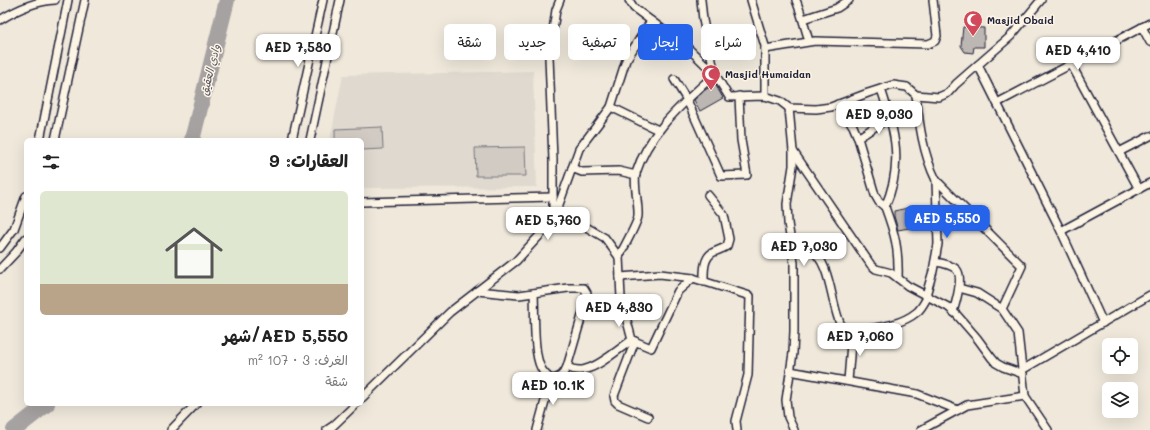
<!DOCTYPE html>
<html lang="ar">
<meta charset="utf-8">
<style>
:root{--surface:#fff;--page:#f6f6f6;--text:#222;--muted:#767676;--line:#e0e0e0;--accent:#2563eb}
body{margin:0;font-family:Mali,"Playpen Sans Arabic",sans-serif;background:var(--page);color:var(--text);direction:rtl;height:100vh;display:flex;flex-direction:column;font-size:15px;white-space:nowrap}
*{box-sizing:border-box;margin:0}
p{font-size:13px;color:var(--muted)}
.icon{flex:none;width:22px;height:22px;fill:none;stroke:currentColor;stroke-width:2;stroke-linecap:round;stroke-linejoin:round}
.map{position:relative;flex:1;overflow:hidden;direction:ltr}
.sheet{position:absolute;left:24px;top:138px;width:340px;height:268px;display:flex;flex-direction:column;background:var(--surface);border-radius:6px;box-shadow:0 4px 16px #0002;direction:rtl}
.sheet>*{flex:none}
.banner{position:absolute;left:376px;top:24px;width:380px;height:36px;direction:rtl;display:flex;gap:8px}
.fabs{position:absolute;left:1102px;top:338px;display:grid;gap:8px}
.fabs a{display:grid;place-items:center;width:36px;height:36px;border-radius:6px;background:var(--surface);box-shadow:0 4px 16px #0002;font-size:20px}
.price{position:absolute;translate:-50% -34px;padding:0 9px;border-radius:8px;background:#fff;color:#222;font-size:13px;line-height:26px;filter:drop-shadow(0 1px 2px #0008)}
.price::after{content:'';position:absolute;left:50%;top:24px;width:12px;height:9px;margin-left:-6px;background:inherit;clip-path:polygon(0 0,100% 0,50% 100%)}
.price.on{background:var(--accent);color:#fff}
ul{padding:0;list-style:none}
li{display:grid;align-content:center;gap:8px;height:212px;padding:0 16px}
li+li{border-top:1px solid var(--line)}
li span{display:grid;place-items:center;height:124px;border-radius:6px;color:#555}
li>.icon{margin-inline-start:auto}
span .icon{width:72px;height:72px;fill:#fffc;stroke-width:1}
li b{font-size:17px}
h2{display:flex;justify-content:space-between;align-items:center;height:48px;padding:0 16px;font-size:17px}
.tag{padding:0 14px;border-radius:6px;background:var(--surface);box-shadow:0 4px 16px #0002;font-size:14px;line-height:36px}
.tag.on{background:var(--accent);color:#fff}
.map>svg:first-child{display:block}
.built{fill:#e0d9cf}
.green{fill:#d1cbc3;stroke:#7a767f}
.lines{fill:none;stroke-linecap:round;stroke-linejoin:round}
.river{stroke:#a6a2a2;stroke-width:16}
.building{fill:#bcb7b3;stroke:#22223b}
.street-casing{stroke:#22223b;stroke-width:10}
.street{stroke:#fcf5e5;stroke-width:7}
.labels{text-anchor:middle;stroke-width:3;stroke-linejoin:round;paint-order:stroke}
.poi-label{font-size:10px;font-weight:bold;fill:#22223b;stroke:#fcf5e5;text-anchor:start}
.water-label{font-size:11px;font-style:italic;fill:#575564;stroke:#fcf5e5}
</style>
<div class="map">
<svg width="1150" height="430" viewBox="0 0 1150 430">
<rect width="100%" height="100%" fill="#efe8db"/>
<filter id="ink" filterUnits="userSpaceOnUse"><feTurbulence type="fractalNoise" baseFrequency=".025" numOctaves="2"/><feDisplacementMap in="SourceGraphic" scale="8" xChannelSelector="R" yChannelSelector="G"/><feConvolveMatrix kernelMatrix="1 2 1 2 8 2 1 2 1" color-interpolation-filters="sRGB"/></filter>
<g filter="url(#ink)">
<polygon class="built" points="533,71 537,187 362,188 362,140 330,140 343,75"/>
<g class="green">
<polygon points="382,127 383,149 362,150 362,140 335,140 335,129"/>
<polygon points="525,147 526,176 476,176 475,148"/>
</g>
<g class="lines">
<g class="river">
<polyline points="192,140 227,0"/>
<polyline points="14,430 47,404"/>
</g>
</g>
<g class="building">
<polygon points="963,27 984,28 984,47 974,47 973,53 965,52 961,46"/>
<polygon points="715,84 723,98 700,111 694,100 705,90"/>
<polygon points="917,206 930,208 931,224 898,230 894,216 894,211"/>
</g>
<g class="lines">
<defs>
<g id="street">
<path d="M 629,0 L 634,8 L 689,49 L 715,74 L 729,97 L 765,96 L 780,101 L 789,108 L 816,109 L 831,107 L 868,93 L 893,85 L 907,87 L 916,95 C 919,123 923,154 936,180 L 1022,266 L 1002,309 L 1018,333 L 1025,396 L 1048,430"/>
<polyline points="751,0 765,46 765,96"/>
<polyline points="796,0 800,11 809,41"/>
<polyline points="803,19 837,8 849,0"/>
<path d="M 0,20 C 16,10 37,1 55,0"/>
<polyline points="651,21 626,60 611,107 579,149 553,221 581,224 605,238 619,257 621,298 632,340 651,348 678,291 693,278"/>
<polyline points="1142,27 1150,42"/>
<polyline points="765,49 815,41 928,44 935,41 937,36 933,0"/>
<polyline points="1071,64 1139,189"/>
<polyline points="978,65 1061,231 1103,323"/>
<polyline points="674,79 687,100 721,176 747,175 741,140 739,96"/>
<path d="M 881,89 C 895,131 904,164 885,207 C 895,234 899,249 898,278"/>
<polyline points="916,95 939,97 948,93 956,84 1011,36 1041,0"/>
<polyline points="997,103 1150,23"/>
<polyline points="838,104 853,126 858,138 875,195 879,202 885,207"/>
<polyline points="611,107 658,130"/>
<polyline points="789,108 793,151 793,166 787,204 788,223 794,263 794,331 793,353 786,400 788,417 794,430"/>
<polyline points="858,138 890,117"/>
<polyline points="40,140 68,0"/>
<polyline points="55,140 85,0"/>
<polyline points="292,140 323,0"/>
<polyline points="310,140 340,0"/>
<polyline points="793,151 871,265 876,269 891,273 908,286 948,307 957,315 977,338 991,357 996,363 1003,367 1023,374"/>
<polyline points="1119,152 1150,136"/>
<polyline points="572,168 582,172 619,171 636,175"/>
<polyline points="362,202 553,197"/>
<polyline points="1061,231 1150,183"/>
<path d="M 792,245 C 797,246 804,246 810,249 C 833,263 830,310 844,331 L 849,332 C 872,328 899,327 917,312 C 922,308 925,301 928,296"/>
<polyline points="0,248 14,229 26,196"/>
<path d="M 619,257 C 623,248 638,223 638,216 C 639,204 633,183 636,173 C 649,131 684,103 715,74 L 703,20 L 701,0"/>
<path d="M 935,262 C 942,263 950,264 956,269 C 964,276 956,302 953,312"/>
<polyline points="0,269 16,252 26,238"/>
<polyline points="620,277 660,274 693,278 750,296 748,375 736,421 737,430"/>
<path d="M 704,282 C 704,273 703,259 712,253 C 717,250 723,249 727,246 L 729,239 L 724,215 L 708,195"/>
<polyline points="959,288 977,293 1002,309"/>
<path d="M 477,291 L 519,295 L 568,288 L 584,288 L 587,293 L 586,302 L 567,367 C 563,375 560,378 551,379"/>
<path d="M 534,293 C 535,311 533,353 541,368 C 543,372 547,376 551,379"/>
<polyline points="926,295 933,271 938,244 936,180"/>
<polyline points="635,341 614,396 615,401 618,404 648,417"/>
<path d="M 567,367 C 573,370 580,371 586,369 C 600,366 620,348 632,340"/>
<polyline points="1022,370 1150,295"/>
<polyline points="790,371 917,394 958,410"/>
<polyline points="848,381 852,331"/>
<polyline points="362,398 450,312 516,261 553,221 553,160 549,57 556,10 560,0"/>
<polyline points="171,430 196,404"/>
<polyline points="327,430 333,426 356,404"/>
<polyline points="537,430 551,379"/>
<polyline points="921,430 967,405 1025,396"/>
</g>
</defs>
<use href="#street" class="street-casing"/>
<use href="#street" class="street"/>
</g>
</g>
<defs>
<symbol id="mosque-pin" viewBox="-11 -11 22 30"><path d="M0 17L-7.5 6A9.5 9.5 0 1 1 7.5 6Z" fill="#d1495b" stroke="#fcf5e5"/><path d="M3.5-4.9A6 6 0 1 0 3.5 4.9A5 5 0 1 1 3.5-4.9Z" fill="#fff"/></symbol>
</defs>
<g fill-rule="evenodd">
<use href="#mosque-pin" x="962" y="9" width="22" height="30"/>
<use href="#mosque-pin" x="700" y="63" width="22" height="30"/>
</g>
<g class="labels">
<g class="poi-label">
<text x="987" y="24">Masjid Obaid</text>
<text x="725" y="78">Masjid Humaidan</text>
</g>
<g class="water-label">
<text transform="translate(210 70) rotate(-76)" y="4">وادي العقيق</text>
</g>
</g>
</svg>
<div class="fabs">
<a><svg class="icon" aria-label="locate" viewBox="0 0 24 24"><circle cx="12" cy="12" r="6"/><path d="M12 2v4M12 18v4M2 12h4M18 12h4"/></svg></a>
<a><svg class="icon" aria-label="layers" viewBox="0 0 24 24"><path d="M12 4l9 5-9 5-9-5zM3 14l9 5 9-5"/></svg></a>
</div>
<b class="price" style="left:298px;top:68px">AED 7,580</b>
<b class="price" style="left:1078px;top:71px">AED 4,410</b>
<b class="price" style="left:879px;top:135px">AED 9,030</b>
<b class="price on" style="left:947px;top:239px">AED 5,550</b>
<b class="price" style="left:548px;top:241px">AED 5,760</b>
<b class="price" style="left:804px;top:267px">AED 7,030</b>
<b class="price" style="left:619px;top:328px">AED 4,830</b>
<b class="price" style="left:860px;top:357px">AED 7,060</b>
<b class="price" style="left:553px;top:406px">AED 10.1K</b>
<div class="banner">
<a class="tag">شراء</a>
<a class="tag on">إيجار</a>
<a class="tag">تصفية</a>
<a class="tag">جديد</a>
<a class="tag">شقة</a>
</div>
<section class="sheet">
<h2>العقارات: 9<svg class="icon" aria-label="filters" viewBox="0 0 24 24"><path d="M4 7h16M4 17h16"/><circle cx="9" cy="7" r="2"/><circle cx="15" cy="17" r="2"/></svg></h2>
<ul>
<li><span style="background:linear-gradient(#dfe7d0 75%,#b9a48a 0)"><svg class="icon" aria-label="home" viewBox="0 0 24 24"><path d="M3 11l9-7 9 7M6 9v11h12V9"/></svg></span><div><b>AED 5,550/شهر</b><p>الغرف: 3 · 107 m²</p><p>شقة</p></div></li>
</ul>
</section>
</div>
